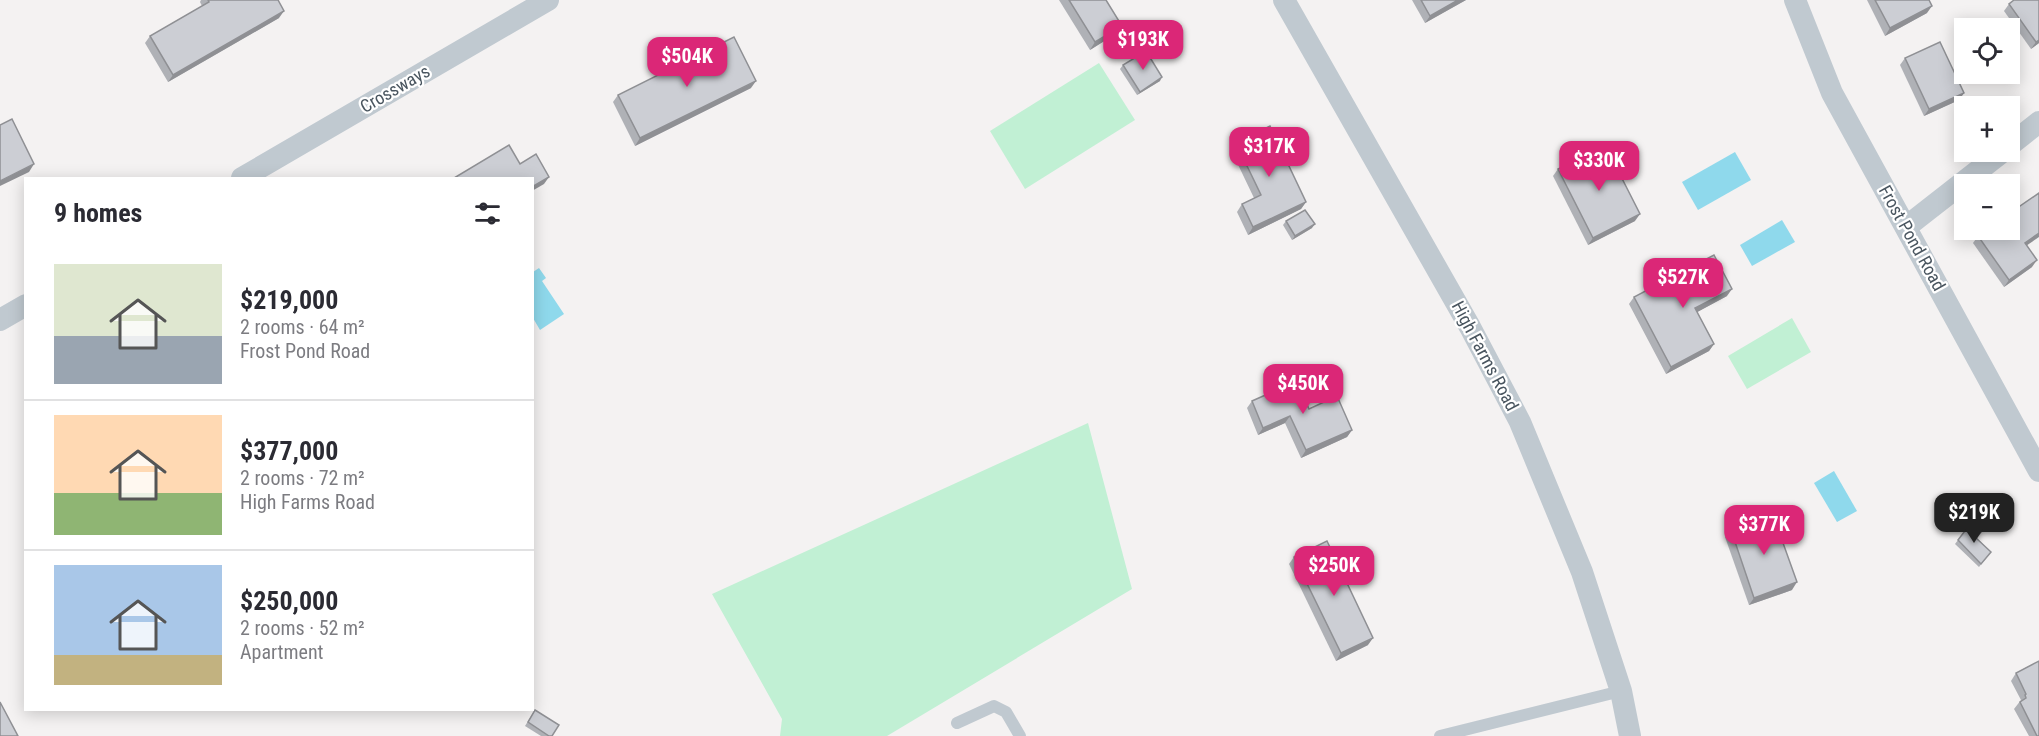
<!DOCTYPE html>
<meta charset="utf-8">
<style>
:root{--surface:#fff;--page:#f7f7f7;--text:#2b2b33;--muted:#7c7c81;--line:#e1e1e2;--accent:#db2777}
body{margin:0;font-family:"Roboto Condensed",sans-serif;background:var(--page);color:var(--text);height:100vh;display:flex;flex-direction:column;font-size:22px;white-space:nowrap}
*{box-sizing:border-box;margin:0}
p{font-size:20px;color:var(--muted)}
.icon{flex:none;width:33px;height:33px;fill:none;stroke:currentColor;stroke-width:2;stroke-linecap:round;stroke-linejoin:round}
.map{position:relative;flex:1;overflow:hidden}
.sheet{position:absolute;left:24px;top:177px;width:510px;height:534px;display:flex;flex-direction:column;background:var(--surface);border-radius:0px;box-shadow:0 3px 15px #0003}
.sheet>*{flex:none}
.buttons{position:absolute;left:1954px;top:18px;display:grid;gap:12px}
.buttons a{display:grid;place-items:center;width:66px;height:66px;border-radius:0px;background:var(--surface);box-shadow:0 3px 15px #0003;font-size:30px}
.price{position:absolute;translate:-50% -51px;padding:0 14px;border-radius:12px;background:var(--accent);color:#fff;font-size:20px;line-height:39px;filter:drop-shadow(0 2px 3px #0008)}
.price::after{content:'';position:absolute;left:50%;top:36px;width:18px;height:14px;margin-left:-9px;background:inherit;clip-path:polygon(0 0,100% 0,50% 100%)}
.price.active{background:#222;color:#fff}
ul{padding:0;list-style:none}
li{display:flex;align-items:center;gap:18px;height:150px;padding:0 30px}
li+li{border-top:2px solid var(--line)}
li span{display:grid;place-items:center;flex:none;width:168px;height:120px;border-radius:0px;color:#555}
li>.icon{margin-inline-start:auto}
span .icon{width:72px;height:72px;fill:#fffc;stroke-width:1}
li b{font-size:26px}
h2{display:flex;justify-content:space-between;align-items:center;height:72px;padding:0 30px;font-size:26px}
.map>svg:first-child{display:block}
.green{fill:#c1f0d4}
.water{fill:#8fd9ec}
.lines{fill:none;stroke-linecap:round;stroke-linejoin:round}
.service{stroke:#c0c9d0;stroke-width:12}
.minor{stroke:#c0c9d0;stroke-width:22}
.wall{fill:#afb1b6}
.shaded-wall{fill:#8f9094}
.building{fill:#ccced4;stroke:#8f9094;stroke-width:1.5}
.labels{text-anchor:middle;stroke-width:4.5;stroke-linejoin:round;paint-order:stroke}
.street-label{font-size:18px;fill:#49555f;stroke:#fff}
</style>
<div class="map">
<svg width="2039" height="736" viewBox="0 0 2039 736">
<rect width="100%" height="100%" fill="#f4f2f2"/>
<g class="green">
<polygon points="1099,63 1135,120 1025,189 990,131"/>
<polygon points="1792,318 1811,352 1747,389 1728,356"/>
<polygon points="1088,423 1132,589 887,736 780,736 782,719 712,594"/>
</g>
<g class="water">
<polygon points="1735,152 1751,180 1698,210 1682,182"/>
<polygon points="1782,220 1795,242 1752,266 1740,245"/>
<polygon points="539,268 546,278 542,281 564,314 540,330 533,318 533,272"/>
<polygon points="1834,471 1857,511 1837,522 1814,483"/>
</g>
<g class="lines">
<g class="service">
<polyline points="957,723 994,706 1006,712 1020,736"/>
<polyline points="1440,736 1621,691"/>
</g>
<g class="minor">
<polyline points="1284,0 1470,327 1520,422 1582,572 1621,691 1630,736"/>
<polyline points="1795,0 1832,93 2039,471"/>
<polyline points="2010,145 2039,122"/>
<polyline points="242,178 548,0"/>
<polyline points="1906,227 2002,152"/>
<polyline points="0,320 26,305"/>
</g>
</g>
<g class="wall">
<polygon points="201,0 278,0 279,18 168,82 145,43 150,36 202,6 200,2"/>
<polygon points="1059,0 1106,0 1117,33 1090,50"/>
<polygon points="1412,0 1466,0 1425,23"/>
<polygon points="1867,0 1929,0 1927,13 1885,36"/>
<polygon points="2039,0 2039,43 2031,49 2004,11 2009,4"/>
<polygon points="1905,58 1964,93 1959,100 1924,116 1900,65"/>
<polygon points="1123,65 1160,81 1137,95 1120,69"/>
<polygon points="751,88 635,146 613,102 618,95"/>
<polygon points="1236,143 1306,202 1301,209 1248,235 1237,212 1242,204 1254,198 1231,150"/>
<polygon points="1558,169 1635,221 1588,245 1553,176"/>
<polygon points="1286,221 1312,228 1292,240 1283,225"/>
<polygon points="1978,236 2027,245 2032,267 2004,287 1973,243"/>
<polygon points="1727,296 1697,312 1714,344 1709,351 1666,374 1629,304 1634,297"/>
<polygon points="1252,401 1309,409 1352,430 1347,437 1301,458 1285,423 1258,435 1247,408"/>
<polygon points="1971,523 1977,538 1991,552 1979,567 1955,544"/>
<polygon points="1731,530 1792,590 1749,605 1725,537"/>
<polygon points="1294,557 1368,645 1336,661 1289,564"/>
<polygon points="2039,661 2039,736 2029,736 2014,709 2021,700 2011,681 2016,673"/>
<polygon points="535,710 552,736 541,736 525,726"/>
</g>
<g class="shaded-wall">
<polygon points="1458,0 1466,0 1425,23 1430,16"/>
<polygon points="1932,6 1927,13 1885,36 1890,28"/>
<polygon points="284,11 279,18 168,82 173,75"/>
<polygon points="1122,26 1117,33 1090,50 1095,42"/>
<polygon points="2039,40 2039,43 2031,49 2036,42"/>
<polygon points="1162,77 1160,81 1137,95 1140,92"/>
<polygon points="756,81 751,88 635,146 640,138"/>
<polygon points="1964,93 1959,100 1924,116 1929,109"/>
<polygon points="34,164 29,172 0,186 0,181"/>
<polygon points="549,177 544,184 532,191 532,187"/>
<polygon points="1306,202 1301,209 1248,235 1253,227"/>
<polygon points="1640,214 1635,221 1588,245 1593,238"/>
<polygon points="1315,224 1312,228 1292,240 1295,236"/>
<polygon points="2039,233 2039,237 2020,250 2025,243"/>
<polygon points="2037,260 2032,267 2004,287 2009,280"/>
<polygon points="1732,289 1727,296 1690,316 1695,308"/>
<polygon points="1714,344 1709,351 1666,374 1671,367"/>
<polygon points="1290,416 1285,423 1258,435 1263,428"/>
<polygon points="1352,430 1347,437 1301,458 1306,450"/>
<polygon points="1797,582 1792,590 1749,605 1754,598"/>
<polygon points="1373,638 1368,645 1336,661 1341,653"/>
</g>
<g class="building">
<polygon points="208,0 278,0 284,11 173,75 150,36 209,2"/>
<polygon points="1069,0 1106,0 1122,26 1095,42"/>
<polygon points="1421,0 1458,0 1430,16"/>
<polygon points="1875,0 1929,0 1932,6 1890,28"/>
<polygon points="2014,0 2039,0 2039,40 2036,42 2009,4"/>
<polygon points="734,37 756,81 640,138 618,95"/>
<polygon points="1940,42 1964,93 1929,109 1905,58"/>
<polygon points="1146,51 1162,77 1140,92 1123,65"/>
<polygon points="12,119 34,164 0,181 0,125"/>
<polygon points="1270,126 1306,202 1253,227 1242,204 1261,195 1236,143"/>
<polygon points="509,145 520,164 536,154 549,177 532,187 532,178 454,178"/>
<polygon points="1605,145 1640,214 1593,238 1558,169"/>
<polygon points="2039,193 2039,233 2025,243 2037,260 2009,280 1978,236 1987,230 2010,230 2010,213"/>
<polygon points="1305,210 1315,224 1295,236 1286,221"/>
<polygon points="1714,255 1732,289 1695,308 1714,344 1671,367 1634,297"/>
<polygon points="1297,381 1309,409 1337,396 1352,430 1306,450 1290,416 1263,428 1252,401"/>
<polygon points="1773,515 1797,582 1754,598 1731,530"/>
<polygon points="1971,523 1981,532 1976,538 1991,552 1981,564 1958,540"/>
<polygon points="1327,541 1373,638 1341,653 1294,557"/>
<polygon points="2039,661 2039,736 2037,736 2020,702 2026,698 2025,695 2026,694 2016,673"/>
<polygon points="0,702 18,736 0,736"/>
<polygon points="535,710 559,725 552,736 549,736 528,722"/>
</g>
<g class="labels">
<g class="street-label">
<text transform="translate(395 89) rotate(-30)" y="6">Crossways</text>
<text transform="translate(1912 238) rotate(61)" y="6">Frost Pond Road</text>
<text transform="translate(1485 356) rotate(62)" y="6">High Farms Road</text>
</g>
</g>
</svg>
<div class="buttons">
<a><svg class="icon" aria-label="locate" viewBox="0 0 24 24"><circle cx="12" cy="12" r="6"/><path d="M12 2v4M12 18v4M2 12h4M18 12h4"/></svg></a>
<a>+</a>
<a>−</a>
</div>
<b class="price" style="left:1143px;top:71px">$193K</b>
<b class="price" style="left:687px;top:88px">$504K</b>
<b class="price" style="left:1269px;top:178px">$317K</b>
<b class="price" style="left:1599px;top:192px">$330K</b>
<b class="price" style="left:1683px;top:309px">$527K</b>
<b class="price" style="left:1303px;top:415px">$450K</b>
<b class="price active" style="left:1974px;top:544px">$219K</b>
<b class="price" style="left:1764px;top:556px">$377K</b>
<b class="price" style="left:1334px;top:597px">$250K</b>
<section class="sheet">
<h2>9 homes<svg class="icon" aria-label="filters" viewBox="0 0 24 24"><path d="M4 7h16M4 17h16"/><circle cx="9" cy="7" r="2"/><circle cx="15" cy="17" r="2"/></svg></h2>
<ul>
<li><span style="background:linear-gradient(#dfe7d0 60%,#9aa5b1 0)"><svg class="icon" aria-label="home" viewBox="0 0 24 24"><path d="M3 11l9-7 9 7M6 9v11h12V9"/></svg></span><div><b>$219,000</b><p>2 rooms · 64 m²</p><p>Frost Pond Road</p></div></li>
<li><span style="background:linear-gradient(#ffd9b3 65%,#8fb573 0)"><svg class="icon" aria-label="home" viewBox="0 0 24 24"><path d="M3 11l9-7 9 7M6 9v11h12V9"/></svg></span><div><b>$377,000</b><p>2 rooms · 72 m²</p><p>High Farms Road</p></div></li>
<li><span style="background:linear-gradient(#a9c7e8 75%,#c2b280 0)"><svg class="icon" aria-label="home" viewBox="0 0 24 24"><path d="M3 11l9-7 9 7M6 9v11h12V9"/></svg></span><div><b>$250,000</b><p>2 rooms · 52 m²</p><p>Apartment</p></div></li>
</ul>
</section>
</div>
